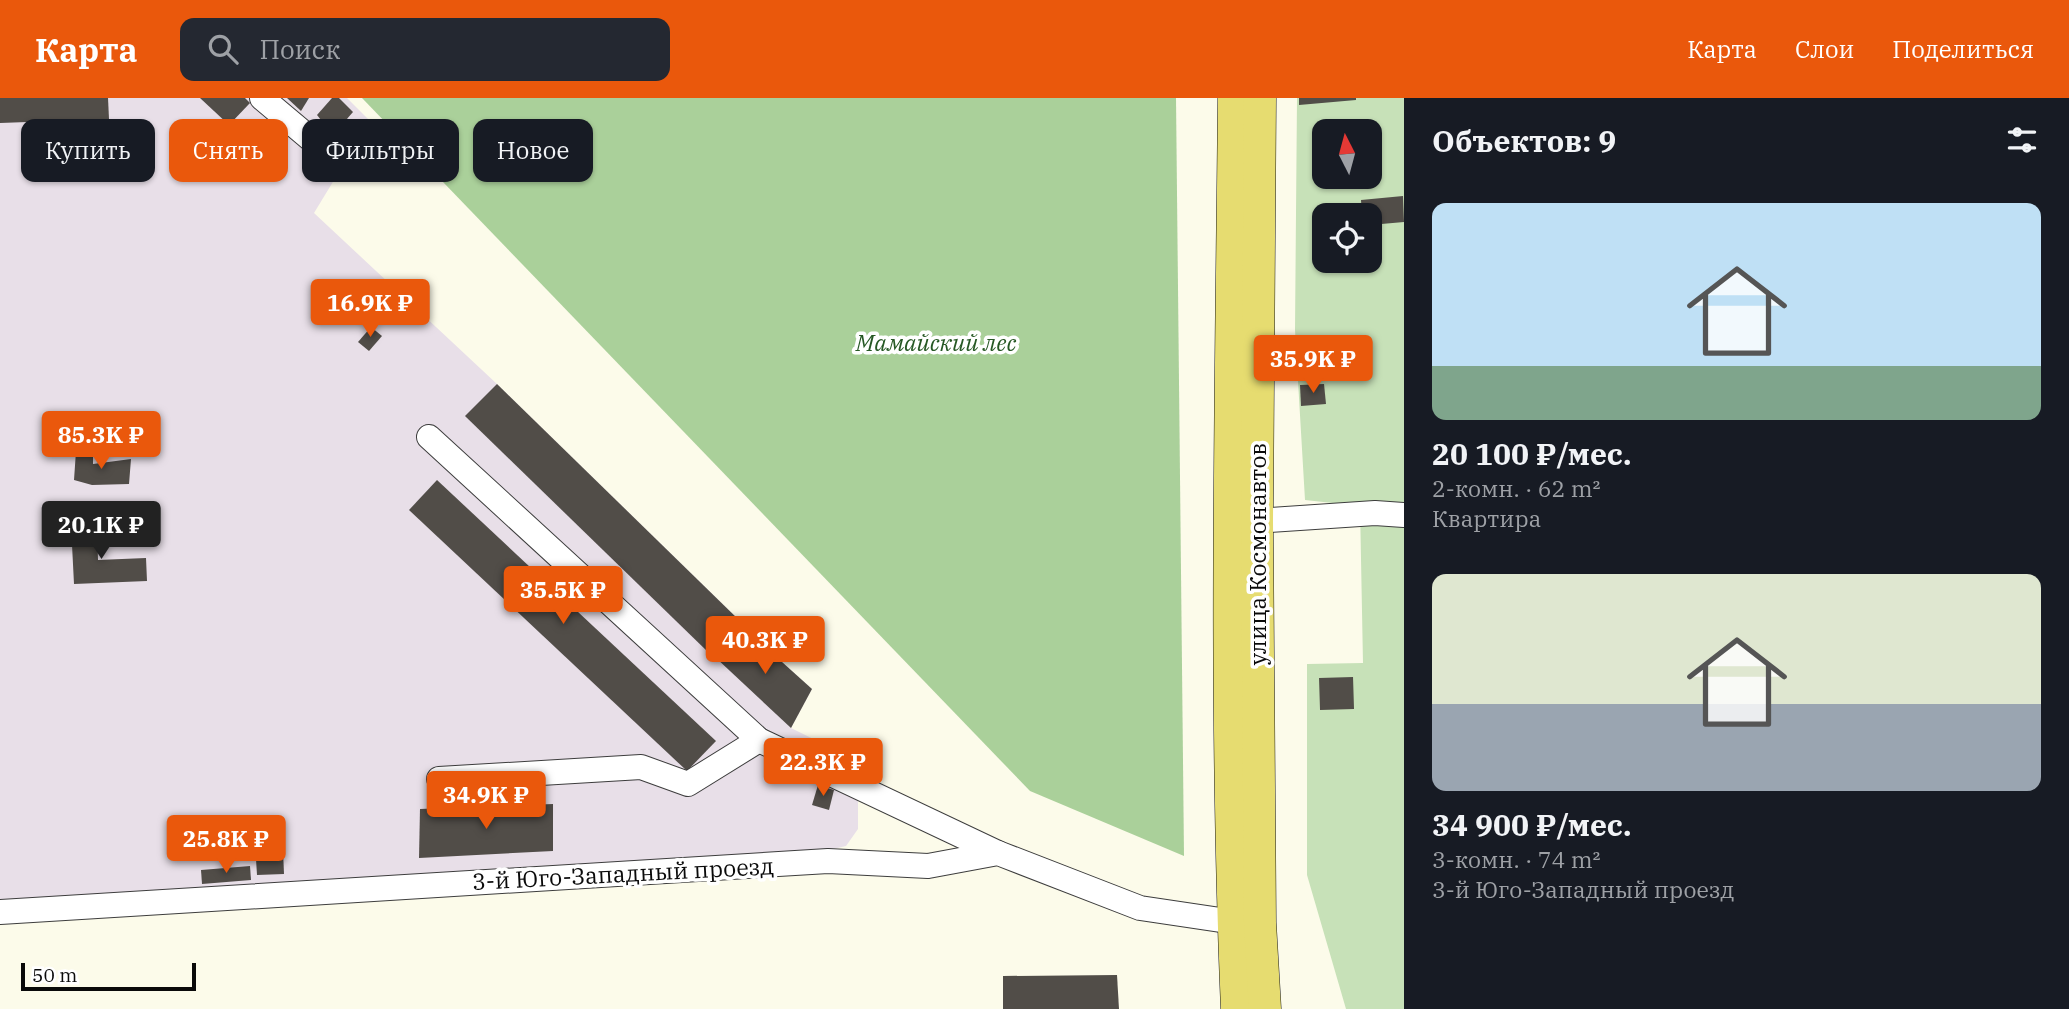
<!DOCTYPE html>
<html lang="ru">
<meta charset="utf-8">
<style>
:root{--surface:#171b24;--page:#242831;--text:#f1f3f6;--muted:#9ea1a6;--accent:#ea580c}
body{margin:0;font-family:"IBM Plex Serif",serif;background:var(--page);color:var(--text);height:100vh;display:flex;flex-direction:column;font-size:26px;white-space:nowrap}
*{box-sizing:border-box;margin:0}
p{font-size:23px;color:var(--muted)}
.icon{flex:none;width:38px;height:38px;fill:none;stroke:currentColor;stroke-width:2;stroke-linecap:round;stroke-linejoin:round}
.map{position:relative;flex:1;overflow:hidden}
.side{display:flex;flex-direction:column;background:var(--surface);width:665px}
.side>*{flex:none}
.top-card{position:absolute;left:21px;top:21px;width:665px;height:63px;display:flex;gap:14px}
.needle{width:46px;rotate:354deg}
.fabs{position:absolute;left:1312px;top:21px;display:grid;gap:14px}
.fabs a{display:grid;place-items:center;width:70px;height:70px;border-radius:14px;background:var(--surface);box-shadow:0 2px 5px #0004;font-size:35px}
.scale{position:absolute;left:21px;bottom:18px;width:175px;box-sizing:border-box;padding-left:7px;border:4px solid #0a0a0a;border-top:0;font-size:19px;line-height:24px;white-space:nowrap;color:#0a0a0a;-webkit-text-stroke:5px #fff;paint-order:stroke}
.price{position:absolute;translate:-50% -60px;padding:0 16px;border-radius:7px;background:var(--accent);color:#fff;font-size:23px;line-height:46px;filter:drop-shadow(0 2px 4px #0008)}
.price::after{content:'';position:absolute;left:50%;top:42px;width:21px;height:16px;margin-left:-10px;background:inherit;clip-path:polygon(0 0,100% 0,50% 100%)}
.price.on{background:#222;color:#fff}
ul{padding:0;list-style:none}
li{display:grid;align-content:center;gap:14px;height:371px;padding:0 28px}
li span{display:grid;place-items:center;height:217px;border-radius:14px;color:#555}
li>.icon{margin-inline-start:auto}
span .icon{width:126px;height:126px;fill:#fffc;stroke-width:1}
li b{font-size:30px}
h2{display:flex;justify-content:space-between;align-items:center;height:84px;padding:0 28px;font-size:30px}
.pill{padding:0 24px;border-radius:14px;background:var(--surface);box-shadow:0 2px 5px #0004;font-size:24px;line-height:63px}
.pill.on{background:var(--accent);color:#fff}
header{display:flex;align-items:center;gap:42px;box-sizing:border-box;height:98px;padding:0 35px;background:var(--accent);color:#fff}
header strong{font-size:33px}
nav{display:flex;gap:38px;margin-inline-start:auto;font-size:24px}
.search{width:490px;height:63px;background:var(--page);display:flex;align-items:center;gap:18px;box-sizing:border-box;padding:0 24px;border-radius:14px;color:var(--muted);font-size:26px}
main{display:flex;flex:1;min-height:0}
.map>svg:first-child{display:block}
.industrial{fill:#e8dfe8}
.green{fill:#c7e1b8;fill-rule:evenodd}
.forest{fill:#aad09a}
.building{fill:#514d48}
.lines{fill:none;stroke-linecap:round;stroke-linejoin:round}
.minor-casing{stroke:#3d3d3d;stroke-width:26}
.major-casing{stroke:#1b1b1b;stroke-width:33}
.minor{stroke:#fff;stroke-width:24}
.major{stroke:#e6dc70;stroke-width:32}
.labels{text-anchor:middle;stroke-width:7;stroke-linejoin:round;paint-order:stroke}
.park-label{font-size:23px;font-style:italic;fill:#265824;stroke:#fff}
.street-label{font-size:23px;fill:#0a0a0a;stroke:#fff}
</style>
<header>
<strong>Карта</strong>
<div class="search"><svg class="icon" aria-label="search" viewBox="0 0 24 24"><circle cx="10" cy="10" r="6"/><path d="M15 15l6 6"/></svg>Поиск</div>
<nav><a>Карта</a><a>Слои</a><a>Поделиться</a></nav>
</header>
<main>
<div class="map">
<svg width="1404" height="911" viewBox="0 0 1404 911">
<rect width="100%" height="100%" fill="#fcfbea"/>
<polygon class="industrial" points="0,0 347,0 370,23 314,115 497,286 740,523 743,529 812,591 791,630 858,663 858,731 846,748 812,756 560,767 0,804"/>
<path class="green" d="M 1297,0 L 1404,0 L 1404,911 L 1346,911 L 1307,777 L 1307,566 L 1363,565 L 1360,408 L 1305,402 L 1295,232 ZM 1325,33 L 1370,33 L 1370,79 L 1325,79 ZM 1325,117 L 1370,117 L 1370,163 L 1325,163 Z"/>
<polygon class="forest" points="362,0 1176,0 1184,758 1030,693"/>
<g class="building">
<polygon points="0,0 108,0 109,21 0,25"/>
<polygon points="200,0 245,0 250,5 229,27"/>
<polygon points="287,0 309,0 301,13"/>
<polygon points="332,0 339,0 353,14 333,37 317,17"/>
<polygon points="1299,0 1356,0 1356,2 1299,7"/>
<polygon points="1403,98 1404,124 1370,127 1370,117 1362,117 1361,102"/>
<polygon points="371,229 382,238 369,253 358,244"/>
<polygon points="497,286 740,523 709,555 465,318"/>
<polygon points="1324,286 1326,306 1301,308 1300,287"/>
<polygon points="76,353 93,354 93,366 131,361 129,386 92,387 74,382"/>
<polygon points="437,382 716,643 687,673 409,412"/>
<polygon points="71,427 97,428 98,462 146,460 147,483 74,486"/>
<polygon points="743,529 812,591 791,630 715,559"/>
<polygon points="1353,579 1354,611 1320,612 1319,580"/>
<polygon points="818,687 834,692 829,712 812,707"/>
<polygon points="553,706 553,753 419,760 420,711"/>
<polygon points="282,729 284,776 257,777 254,730"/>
<polygon points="250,768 251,782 202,786 201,772"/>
<polygon points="1117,877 1119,911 1003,911 1003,878"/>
</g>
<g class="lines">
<defs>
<g id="minor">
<polyline points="262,0 325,53"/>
<polyline points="429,339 759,642 998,755"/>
<polyline points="1241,424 1375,415 1404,417"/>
<polyline points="439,681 641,669 688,686 759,642"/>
<polyline points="0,814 828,763 928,768 998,755 1140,810 1234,824"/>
</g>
<g id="major">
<path d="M 1234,0 C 1231,303 1224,608 1237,911"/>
<polyline points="1260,0 1257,423 1260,825 1265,911"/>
</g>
</defs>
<use href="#minor" class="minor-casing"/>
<use href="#major" class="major-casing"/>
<use href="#minor" class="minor"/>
<use href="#major" class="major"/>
</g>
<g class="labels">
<g class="park-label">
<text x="936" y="253">Мамайский лес</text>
</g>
<g class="street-label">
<text transform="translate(1258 456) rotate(-90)" y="8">улица Космонавтов</text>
<text transform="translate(623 776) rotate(-3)" y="8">3-й Юго-Западный проезд</text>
</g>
</g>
</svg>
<div class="fabs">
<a><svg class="needle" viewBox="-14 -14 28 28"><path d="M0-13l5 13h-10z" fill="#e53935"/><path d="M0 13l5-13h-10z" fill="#9ea1a6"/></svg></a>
<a><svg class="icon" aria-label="locate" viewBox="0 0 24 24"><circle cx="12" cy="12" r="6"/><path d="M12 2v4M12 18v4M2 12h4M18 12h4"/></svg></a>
</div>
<div class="scale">50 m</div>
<b class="price" style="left:370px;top:241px">16.9K ₽</b>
<b class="price" style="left:1313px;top:297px">35.9K ₽</b>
<b class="price" style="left:101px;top:373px">85.3K ₽</b>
<b class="price on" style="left:101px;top:463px">20.1K ₽</b>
<b class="price" style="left:563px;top:528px">35.5K ₽</b>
<b class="price" style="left:765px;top:578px">40.3K ₽</b>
<b class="price" style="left:823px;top:700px">22.3K ₽</b>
<b class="price" style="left:486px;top:733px">34.9K ₽</b>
<b class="price" style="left:226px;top:777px">25.8K ₽</b>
<div class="top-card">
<a class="pill">Купить</a>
<a class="pill on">Снять</a>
<a class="pill">Фильтры</a>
<a class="pill">Новое</a>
</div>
</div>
<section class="side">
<h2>Объектов: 9<svg class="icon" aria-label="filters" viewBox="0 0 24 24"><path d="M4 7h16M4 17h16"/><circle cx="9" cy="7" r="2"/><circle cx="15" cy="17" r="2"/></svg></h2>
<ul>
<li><span style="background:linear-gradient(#bfe0f5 75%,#7fa58c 0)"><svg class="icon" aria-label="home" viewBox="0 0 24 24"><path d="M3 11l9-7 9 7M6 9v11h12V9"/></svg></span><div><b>20 100 ₽/мес.</b><p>2-комн. · 62 m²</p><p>Квартира</p></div></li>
<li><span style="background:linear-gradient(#dfe7d0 60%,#9aa5b1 0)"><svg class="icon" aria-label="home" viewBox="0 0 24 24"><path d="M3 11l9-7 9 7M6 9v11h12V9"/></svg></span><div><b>34 900 ₽/мес.</b><p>3-комн. · 74 m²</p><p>3-й Юго-Западный проезд</p></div></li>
</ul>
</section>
</main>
